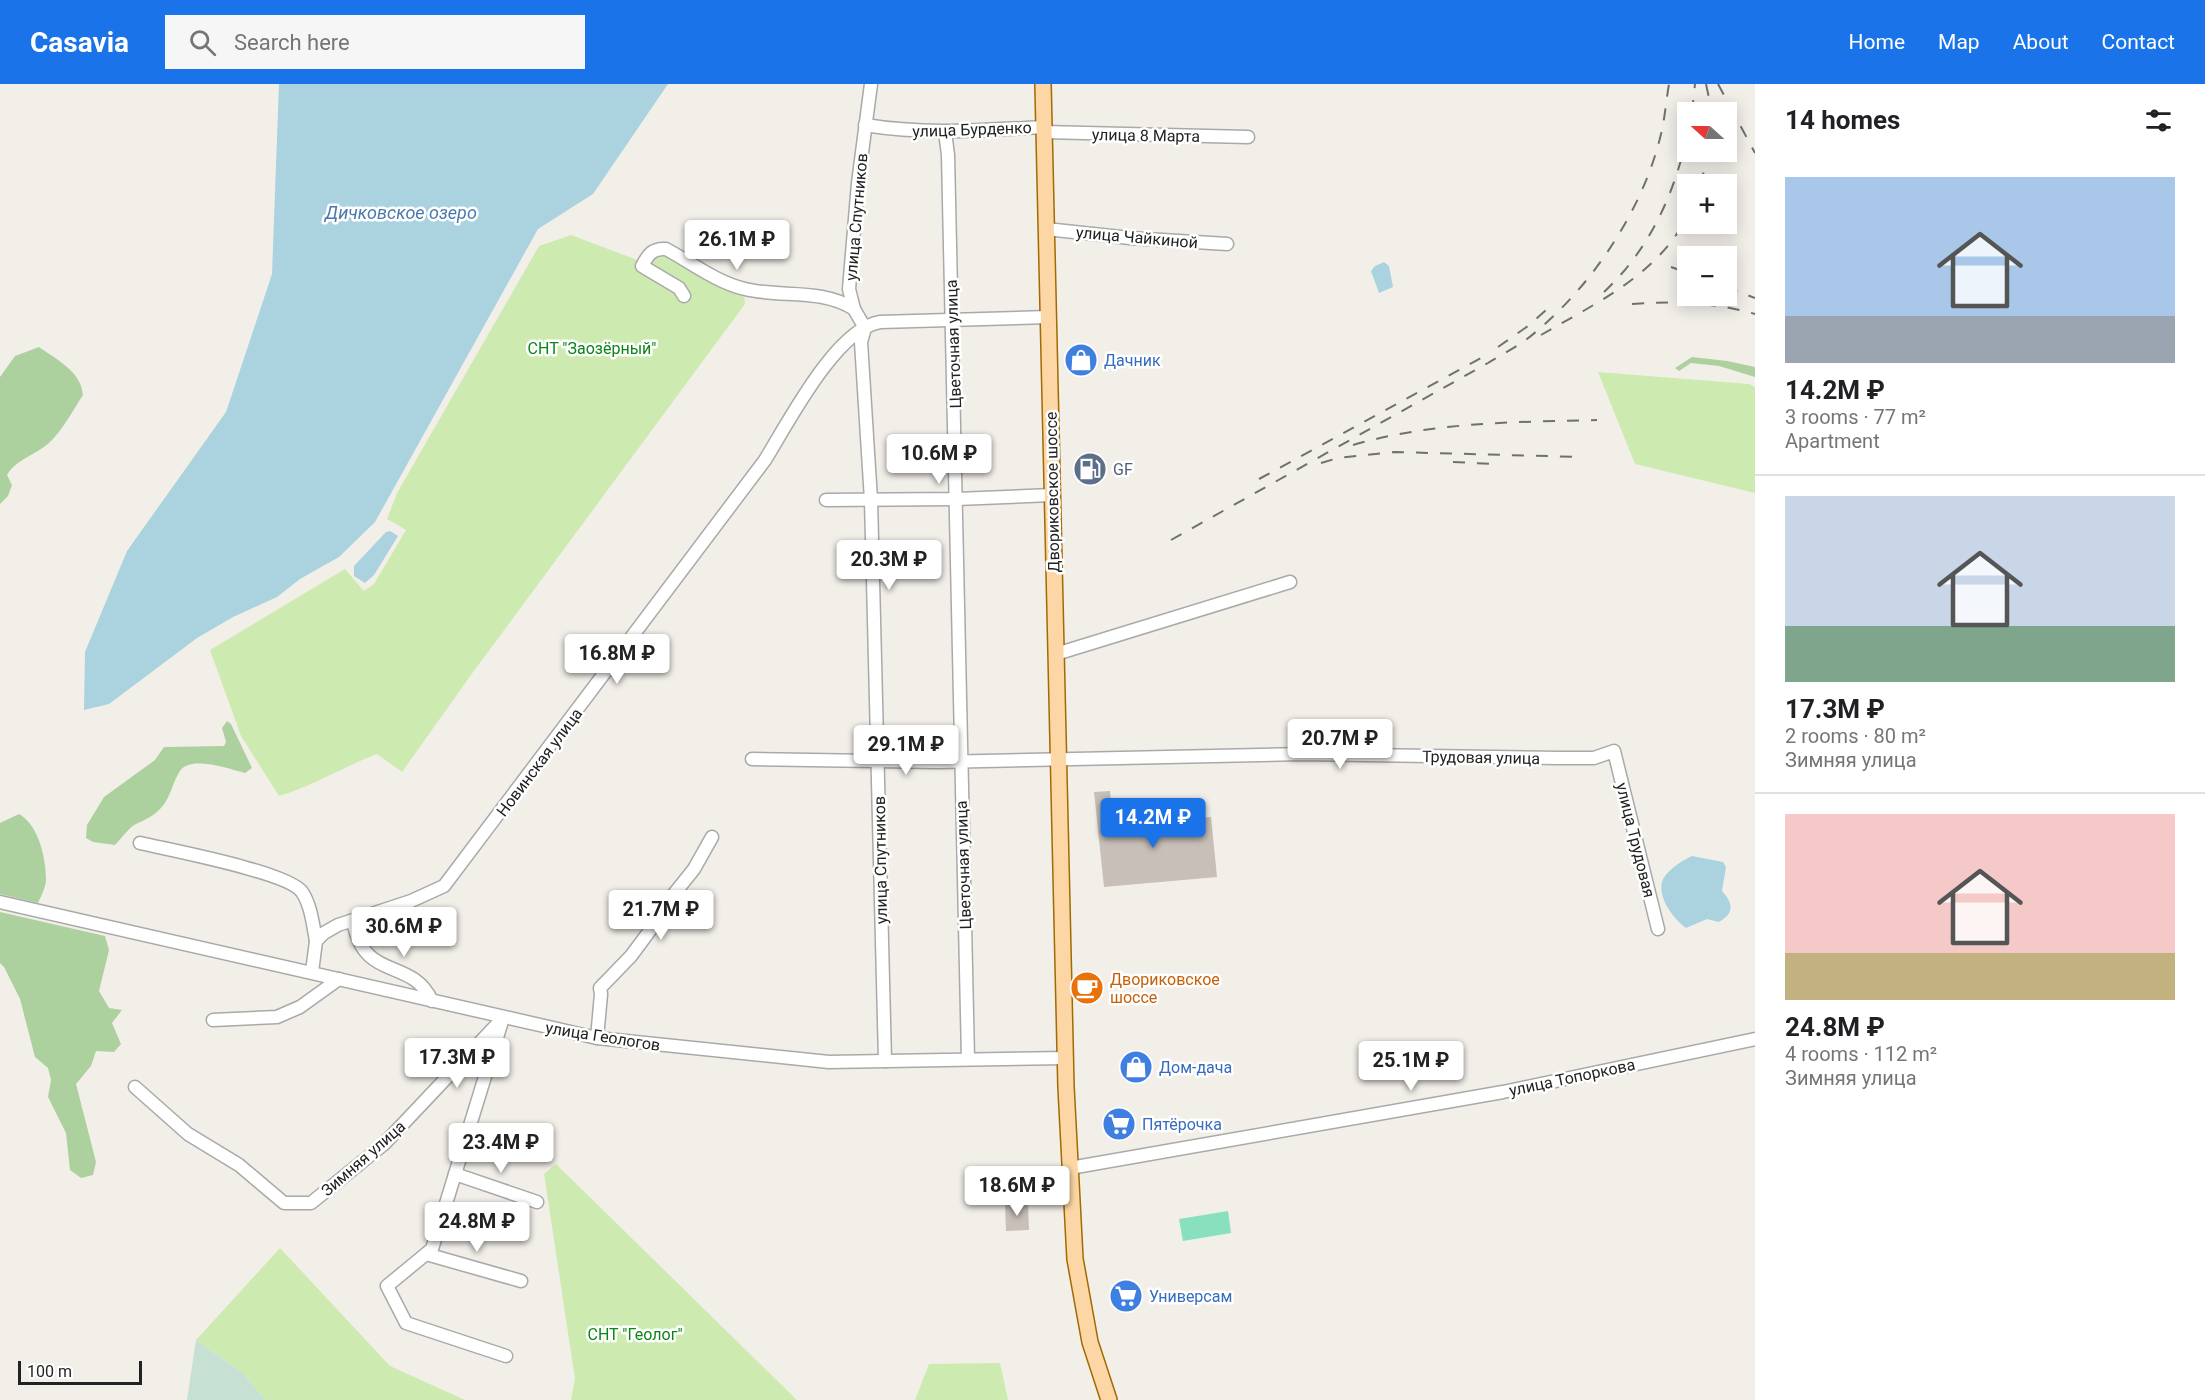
<!DOCTYPE html>
<meta charset="utf-8">
<style>
:root{--surface:#fff;--page:#f6f6f6;--text:#202124;--muted:#757577;--line:#e0e0e0;--accent:#1a73e8}
body{margin:0;font-family:Roboto,sans-serif;background:var(--page);color:var(--text);height:100vh;display:flex;flex-direction:column;font-size:22px;white-space:nowrap}
*{box-sizing:border-box;margin:0}
p{font-size:20px;color:var(--muted)}
.icon{flex:none;width:33px;height:33px;fill:none;stroke:currentColor;stroke-width:2;stroke-linecap:round;stroke-linejoin:round}
.map{position:relative;flex:1;overflow:hidden}
.side{display:flex;flex-direction:column;background:var(--surface);width:450px}
.side>*{flex:none}
.needle{width:39px;rotate:291deg}
.tools{position:absolute;left:1677px;top:18px;display:grid;gap:12px}
.tools a{display:grid;place-items:center;width:60px;height:60px;border-radius:0px;background:var(--surface);box-shadow:0 3px 15px #0003;font-size:30px}
.scale{position:absolute;left:18px;bottom:15px;width:124px;box-sizing:border-box;padding-left:6px;border:3px solid #222;border-top:0;font-size:16px;line-height:21px;white-space:nowrap;color:#222;-webkit-text-stroke:4px #fff;paint-order:stroke}
.price{position:absolute;translate:-50% -51px;padding:0 14px;border-radius:6px;background:#fff;color:#222;font-size:20px;line-height:39px;filter:drop-shadow(0 2px 3px #0008)}
.price::after{content:'';position:absolute;left:50%;top:36px;width:18px;height:14px;margin-left:-9px;background:inherit;clip-path:polygon(0 0,100% 0,50% 100%)}
.price.selected{background:var(--accent);color:#fff}
ul{padding:0;list-style:none}
li{display:grid;align-content:center;gap:12px;height:318px;padding:0 30px}
li+li{border-top:2px solid var(--line)}
li span{display:grid;place-items:center;height:186px;border-radius:0px;color:#555}
li>.icon{margin-inline-start:auto}
span .icon{width:108px;height:108px;fill:#fffc;stroke-width:1}
li b{font-size:26px}
h2{display:flex;justify-content:space-between;align-items:center;height:72px;padding:0 30px;font-size:26px}
header{display:flex;align-items:center;gap:36px;box-sizing:border-box;height:84px;padding:0 30px;background:var(--accent);color:#fff}
header strong{font-size:28px}
nav{display:flex;gap:33px;margin-inline-start:auto;font-size:21px}
.search{width:420px;height:54px;background:var(--page);display:flex;align-items:center;gap:15px;box-sizing:border-box;padding:0 21px;border-radius:0px;color:var(--muted);font-size:22px}
main{display:flex;flex:1;min-height:0}
.map>svg:first-child{display:block}
.grass{fill:#cdebb0}
.forest{fill:#add19e}
.wetland{fill:#c6e0d4}
.pitch{fill:#88e0be}
.water{fill:#aad3df}
.building{fill:#c7bfb8}
.lines{fill:none;stroke-linecap:round;stroke-linejoin:round}
.minor-casing{stroke:#a9a9a9;stroke-width:15}
.major-casing{stroke:#a06b00;stroke-width:18}
.minor{stroke:#fff;stroke-width:12}
.major{stroke:#fcd6a4;stroke-width:15}
.rail{stroke:#707070;stroke-width:2;stroke-dasharray:12 12;stroke-linecap:butt}
.labels{text-anchor:middle;stroke-width:5;stroke-linejoin:round;paint-order:stroke}
.street-label{font-size:16px;fill:#222;stroke:#fff}
.park-label{font-size:16px;fill:#0c8416;stroke:#fff}
.shop-label{font-size:16px;fill:#366cbe;stroke:#fff;text-anchor:start}
.service-label{font-size:16px;fill:#4e5e75;stroke:#fff;text-anchor:start}
.food-label{font-size:16px;fill:#c56008;stroke:#fff;text-anchor:start}
.water-label{font-size:18px;font-style:italic;fill:#4a7aab;stroke:#fff}
</style>
<header>
<strong>Casavia</strong>
<div class="search"><svg class="icon" aria-label="search" viewBox="0 0 24 24"><circle cx="10" cy="10" r="6"/><path d="M15 15l6 6"/></svg>Search here</div>
<nav><a>Home</a><a>Map</a><a>About</a><a>Contact</a></nav>
</header>
<main>
<div class="map">
<svg width="1755" height="1316" viewBox="0 0 1755 1316">
<rect width="100%" height="100%" fill="#f2efe9"/>
<g class="grass">
<path d="M 571,151 L 640,177 L 666,170 L 744,210 L 745,220 L 471,591 L 402,688 L 377,670 C 343,683 313,702 279,712 L 241,652 L 210,566 L 345,485 L 364,507 L 374,500 L 406,446 L 387,435 L 397,409 L 539,162 Z"/>
<polygon points="1598,288 1749,300 1755,303 1755,409 1635,380"/>
<polygon points="556,1080 797,1316 571,1316 575,1295 544,1090"/>
<polygon points="280,1164 390,1282 465,1316 265,1316 242,1288 196,1256"/>
<polygon points="1000,1279 1008,1316 915,1316 929,1280"/>
</g>
<g class="forest">
<path d="M 39,263 C 57,276 81,287 83,311 C 73,326 64,344 51,357 C 37,371 17,374 7,391 L 12,401 L 8,412 L 0,420 L 0,293 L 15,272 Z"/>
<polygon points="1692,273 1727,277 1755,283 1755,293 1719,282 1691,279 1679,287 1675,284"/>
<path d="M 227,637 L 231,640 L 252,684 L 245,689 C 230,685 190,671 180,687 C 172,699 171,713 161,724 C 153,733 144,736 134,741 C 127,746 121,755 115,761 L 93,758 L 86,754 L 87,741 L 104,713 L 155,676 L 164,663 L 224,662 L 226,658 L 222,644 Z"/>
<path d="M 19,730 C 39,741 46,775 46,796 C 46,803 41,812 38,819 L 0,810 L 0,739 Z"/>
<polygon points="0,828 105,852 109,866 99,907 109,924 122,926 112,939 121,960 114,968 96,967 91,982 76,1000 96,1078 93,1091 81,1094 70,1086 66,1049 48,1013 51,996 48,984 35,973 20,915 4,883 0,879"/>
</g>
<polygon class="wetland" points="196,1256 242,1288 265,1316 187,1316"/>
<polygon class="pitch" points="1228,1127 1231,1149 1183,1157 1179,1135"/>
<g class="water">
<polygon points="279,0 668,0 593,110 538,145 375,438 339,473 300,495 277,513 233,533 197,554 109,620 84,626 85,568 127,467 226,328 272,190"/>
<polygon points="1384,178 1389,182 1393,203 1379,209 1371,187 1375,182"/>
<polygon points="390,447 398,452 374,491 365,499 354,492 354,482 386,448"/>
<path d="M 1692,772 L 1723,778 L 1726,783 L 1722,807 C 1733,819 1735,829 1719,838 L 1707,835 L 1686,844 C 1673,835 1653,808 1665,792 C 1671,784 1683,776 1692,772 Z"/>
</g>
<g class="building">
<polygon points="1110,707 1113,742 1211,733 1217,793 1104,803 1094,708"/>
<polygon points="1028,1120 1029,1146 1006,1147 1005,1121"/>
</g>
<g class="lines">
<defs>
<g id="minor">
<polyline points="871,0 858,99 849,205 854,225 865,244 861,258 871,416 885,977"/>
<path d="M 865,41 C 925,51 984,46 1044,43"/>
<path d="M 945,48 L 948,71 C 956,372 960,674 968,975"/>
<polyline points="1044,48 1248,53"/>
<polyline points="1046,145 1130,154 1227,160"/>
<path d="M 684,212 L 679,204 L 642,182 C 648,171 652,164 666,165 C 692,179 716,198 745,205 C 781,214 821,204 854,225"/>
<polyline points="826,416 957,415 1052,411"/>
<polyline points="1056,570 1290,498"/>
<polyline points="752,675 938,678 1302,670 1559,674 1594,674 1614,667 1658,845"/>
<path d="M 140,759 C 169,766 288,788 302,808 C 311,821 313,841 316,857"/>
<polyline points="0,818 597,954 829,978 1066,974"/>
<path d="M 353,837 C 364,899 411,872 432,917"/>
<path d="M 312,888 L 316,857 L 324,849 L 338,841 L 411,817 L 444,802 L 765,376 C 788,339 836,245 880,238 L 1048,233"/>
<polyline points="213,936 277,933 300,923 339,895"/>
<polyline points="597,954 601,910 600,904 631,872 651,845 658,830 694,785 712,753"/>
<polyline points="135,1003 188,1050 239,1081 284,1119 311,1119 384,1060 503,934 432,1165 387,1202 406,1239 506,1272"/>
<polyline points="1070,1084 1503,1008 1755,955"/>
<polyline points="455,1090 537,1118"/>
<polyline points="426,1170 521,1197"/>
</g>
<polyline id="major" points="1043,0 1066,1003 1075,1175 1090,1258 1109,1316"/>
</defs>
<use href="#minor" class="minor-casing"/>
<use href="#major" class="major-casing"/>
<use href="#minor" class="minor"/>
<use href="#major" class="major"/>
<g class="rail">
<polyline points="1706,0 1712,28"/>
<polyline points="1718,0 1755,69"/>
<polyline points="1692,28 1695,0"/>
<polyline points="1700,100 1710,68"/>
<polyline points="1671,183 1688,189"/>
<polyline points="1726,203 1755,214"/>
<path d="M 1604,208 C 1650,165 1675,109 1688,48"/>
<path d="M 1632,220 C 1675,217 1713,218 1755,230"/>
<path d="M 1541,251 C 1596,219 1658,191 1688,131"/>
<polyline points="1498,263 1528,242 1553,220"/>
<path d="M 1353,361 C 1432,338 1515,338 1597,336"/>
<polyline points="1453,378 1495,380"/>
<polyline points="1321,379 1338,374 1394,368 1581,373"/>
<polyline points="1259,395 1483,273"/>
<path d="M 1171,456 L 1488,279 C 1501,271 1515,264 1527,255 C 1589,207 1643,127 1661,50 C 1665,34 1666,17 1669,0"/>
</g>
</g>
<defs>
<symbol id="shop-disc" viewBox="-11 -11 22 22"><circle r="9.5" fill="#3f7fe0" stroke="#fff"/><path d="M-5-2.5h2.3a2.7 3.5 0 0 1 5.4 0H5L5.5 6h-11ZM-1.5-2.5h3a1.5 2.3 0 0 0-3 0Z" fill="#fff"/></symbol>
<symbol id="fuel-disc" viewBox="-11 -11 22 22"><circle r="9.5" fill="#5c6f8a" stroke="#fff"/><path d="M-5.5-6h7V0h2V4h1.3V-2.5L3-4.5l.8-.8L6-3V5H2.5V1h-1V6h-7ZM-4.2-4.7v3.2H.2V-4.7Z" fill="#fff"/></symbol>
<symbol id="cafe-disc" viewBox="-11 -11 22 22"><circle r="9.5" fill="#e8710a" stroke="#fff"/><path d="M-5.5-4.5H6V0H3Q3 3.5 0 3.5H-2.5Q-5.5 3.5-5.5 0ZM3-3.2v2h1.7v-2ZM-6 4.5H4V6H-6Z" fill="#fff"/></symbol>
<symbol id="supermarket-disc" viewBox="-11 -11 22 22"><circle r="9.5" fill="#3f7fe0" stroke="#fff"/><path d="M-6-5.5h2.5l.6 2H6L4.5 2H-2.5L-4.4-4H-6ZM-1.5 3.2a1.3 1.3 0 1 0 .1 0ZM3 3.2a1.3 1.3 0 1 0 .1 0Z" fill="#fff"/></symbol>
</defs>
<g fill-rule="evenodd">
<use href="#shop-disc" x="1062" y="257" width="38" height="38"/>
<use href="#fuel-disc" x="1071" y="366" width="38" height="38"/>
<use href="#cafe-disc" x="1068" y="885" width="38" height="38"/>
<use href="#shop-disc" x="1117" y="964" width="38" height="38"/>
<use href="#supermarket-disc" x="1100" y="1021" width="38" height="38"/>
<use href="#supermarket-disc" x="1107" y="1193" width="38" height="38"/>
</g>
<g class="labels">
<g class="street-label">
<text transform="translate(972 45) rotate(-2)" y="6">улица Бурденко</text>
<text transform="translate(1146 51) rotate(1)" y="6">улица 8 Марта</text>
<text transform="translate(856 133) rotate(-85)" y="6">улица Спутников</text>
<text transform="translate(1137 153) rotate(5)" y="6">улица Чайкиной</text>
<text transform="translate(953 260) rotate(-92)" y="6">Цветочная улица</text>
<text transform="translate(1052 408) rotate(-91)" y="6">Двориковское шоссе</text>
<text transform="translate(1481 673) rotate(1)" y="6">Трудовая улица</text>
<text transform="translate(539 678) rotate(-53)" y="6">Новинская улица</text>
<text transform="translate(1636 756) rotate(76)" y="6">улица Трудовая</text>
<text transform="translate(880 776) rotate(-91)" y="6">улица Спутников</text>
<text transform="translate(963 781) rotate(-92)" y="6">Цветочная улица</text>
<text transform="translate(603 952) rotate(9)" y="6">улица Геологов</text>
<text transform="translate(1572 993) rotate(-12)" y="6">улица Топоркова</text>
<text transform="translate(363 1074) rotate(-41)" y="6">Зимняя улица</text>
</g>
<g class="park-label">
<text x="592" y="270">СНТ "Заозёрный"</text>
<text x="635" y="1256">СНТ "Геолог"</text>
</g>
<g class="shop-label">
<text x="1104" y="282">Дачник</text>
<text x="1159" y="989">Дом-дача</text>
<text x="1142" y="1046">Пятёрочка</text>
<text x="1149" y="1218">Универсам</text>
</g>
<g class="service-label">
<text x="1113" y="391">GF</text>
</g>
<g class="food-label">
<text x="1110" y="901">Двориковское<tspan x="1110" dy="18">шоссе</tspan></text>
</g>
<g class="water-label">
<text x="401" y="135">Дичковское озеро</text>
</g>
</g>
</svg>
<div class="tools">
<a><svg class="needle" viewBox="-14 -14 28 28"><path d="M0-13l5 13h-10z" fill="#e53935"/><path d="M0 13l5-13h-10z" fill="#757577"/></svg></a>
<a>+</a>
<a>−</a>
</div>
<div class="scale">100 m</div>
<b class="price" style="left:737px;top:187px">26.1M ₽</b>
<b class="price" style="left:939px;top:401px">10.6M ₽</b>
<b class="price" style="left:889px;top:507px">20.3M ₽</b>
<b class="price" style="left:617px;top:601px">16.8M ₽</b>
<b class="price" style="left:1340px;top:686px">20.7M ₽</b>
<b class="price" style="left:906px;top:692px">29.1M ₽</b>
<b class="price selected" style="left:1153px;top:765px">14.2M ₽</b>
<b class="price" style="left:661px;top:857px">21.7M ₽</b>
<b class="price" style="left:404px;top:874px">30.6M ₽</b>
<b class="price" style="left:457px;top:1005px">17.3M ₽</b>
<b class="price" style="left:1411px;top:1008px">25.1M ₽</b>
<b class="price" style="left:501px;top:1090px">23.4M ₽</b>
<b class="price" style="left:1017px;top:1133px">18.6M ₽</b>
<b class="price" style="left:477px;top:1169px">24.8M ₽</b>
</div>
<section class="side">
<h2>14 homes<svg class="icon" aria-label="filters" viewBox="0 0 24 24"><path d="M4 7h16M4 17h16"/><circle cx="9" cy="7" r="2"/><circle cx="15" cy="17" r="2"/></svg></h2>
<ul>
<li><span style="background:linear-gradient(#a9c7e8 75%,#9aa5b1 0)"><svg class="icon" aria-label="home" viewBox="0 0 24 24"><path d="M3 11l9-7 9 7M6 9v11h12V9"/></svg></span><div><b>14.2M ₽</b><p>3 rooms · 77 m²</p><p>Apartment</p></div></li>
<li><span style="background:linear-gradient(#c9d6e8 70%,#7fa58c 0)"><svg class="icon" aria-label="home" viewBox="0 0 24 24"><path d="M3 11l9-7 9 7M6 9v11h12V9"/></svg></span><div><b>17.3M ₽</b><p>2 rooms · 80 m²</p><p>Зимняя улица</p></div></li>
<li><span style="background:linear-gradient(#f6c9c9 75%,#c2b280 0)"><svg class="icon" aria-label="home" viewBox="0 0 24 24"><path d="M3 11l9-7 9 7M6 9v11h12V9"/></svg></span><div><b>24.8M ₽</b><p>4 rooms · 112 m²</p><p>Зимняя улица</p></div></li>
</ul>
</section>
</main>
